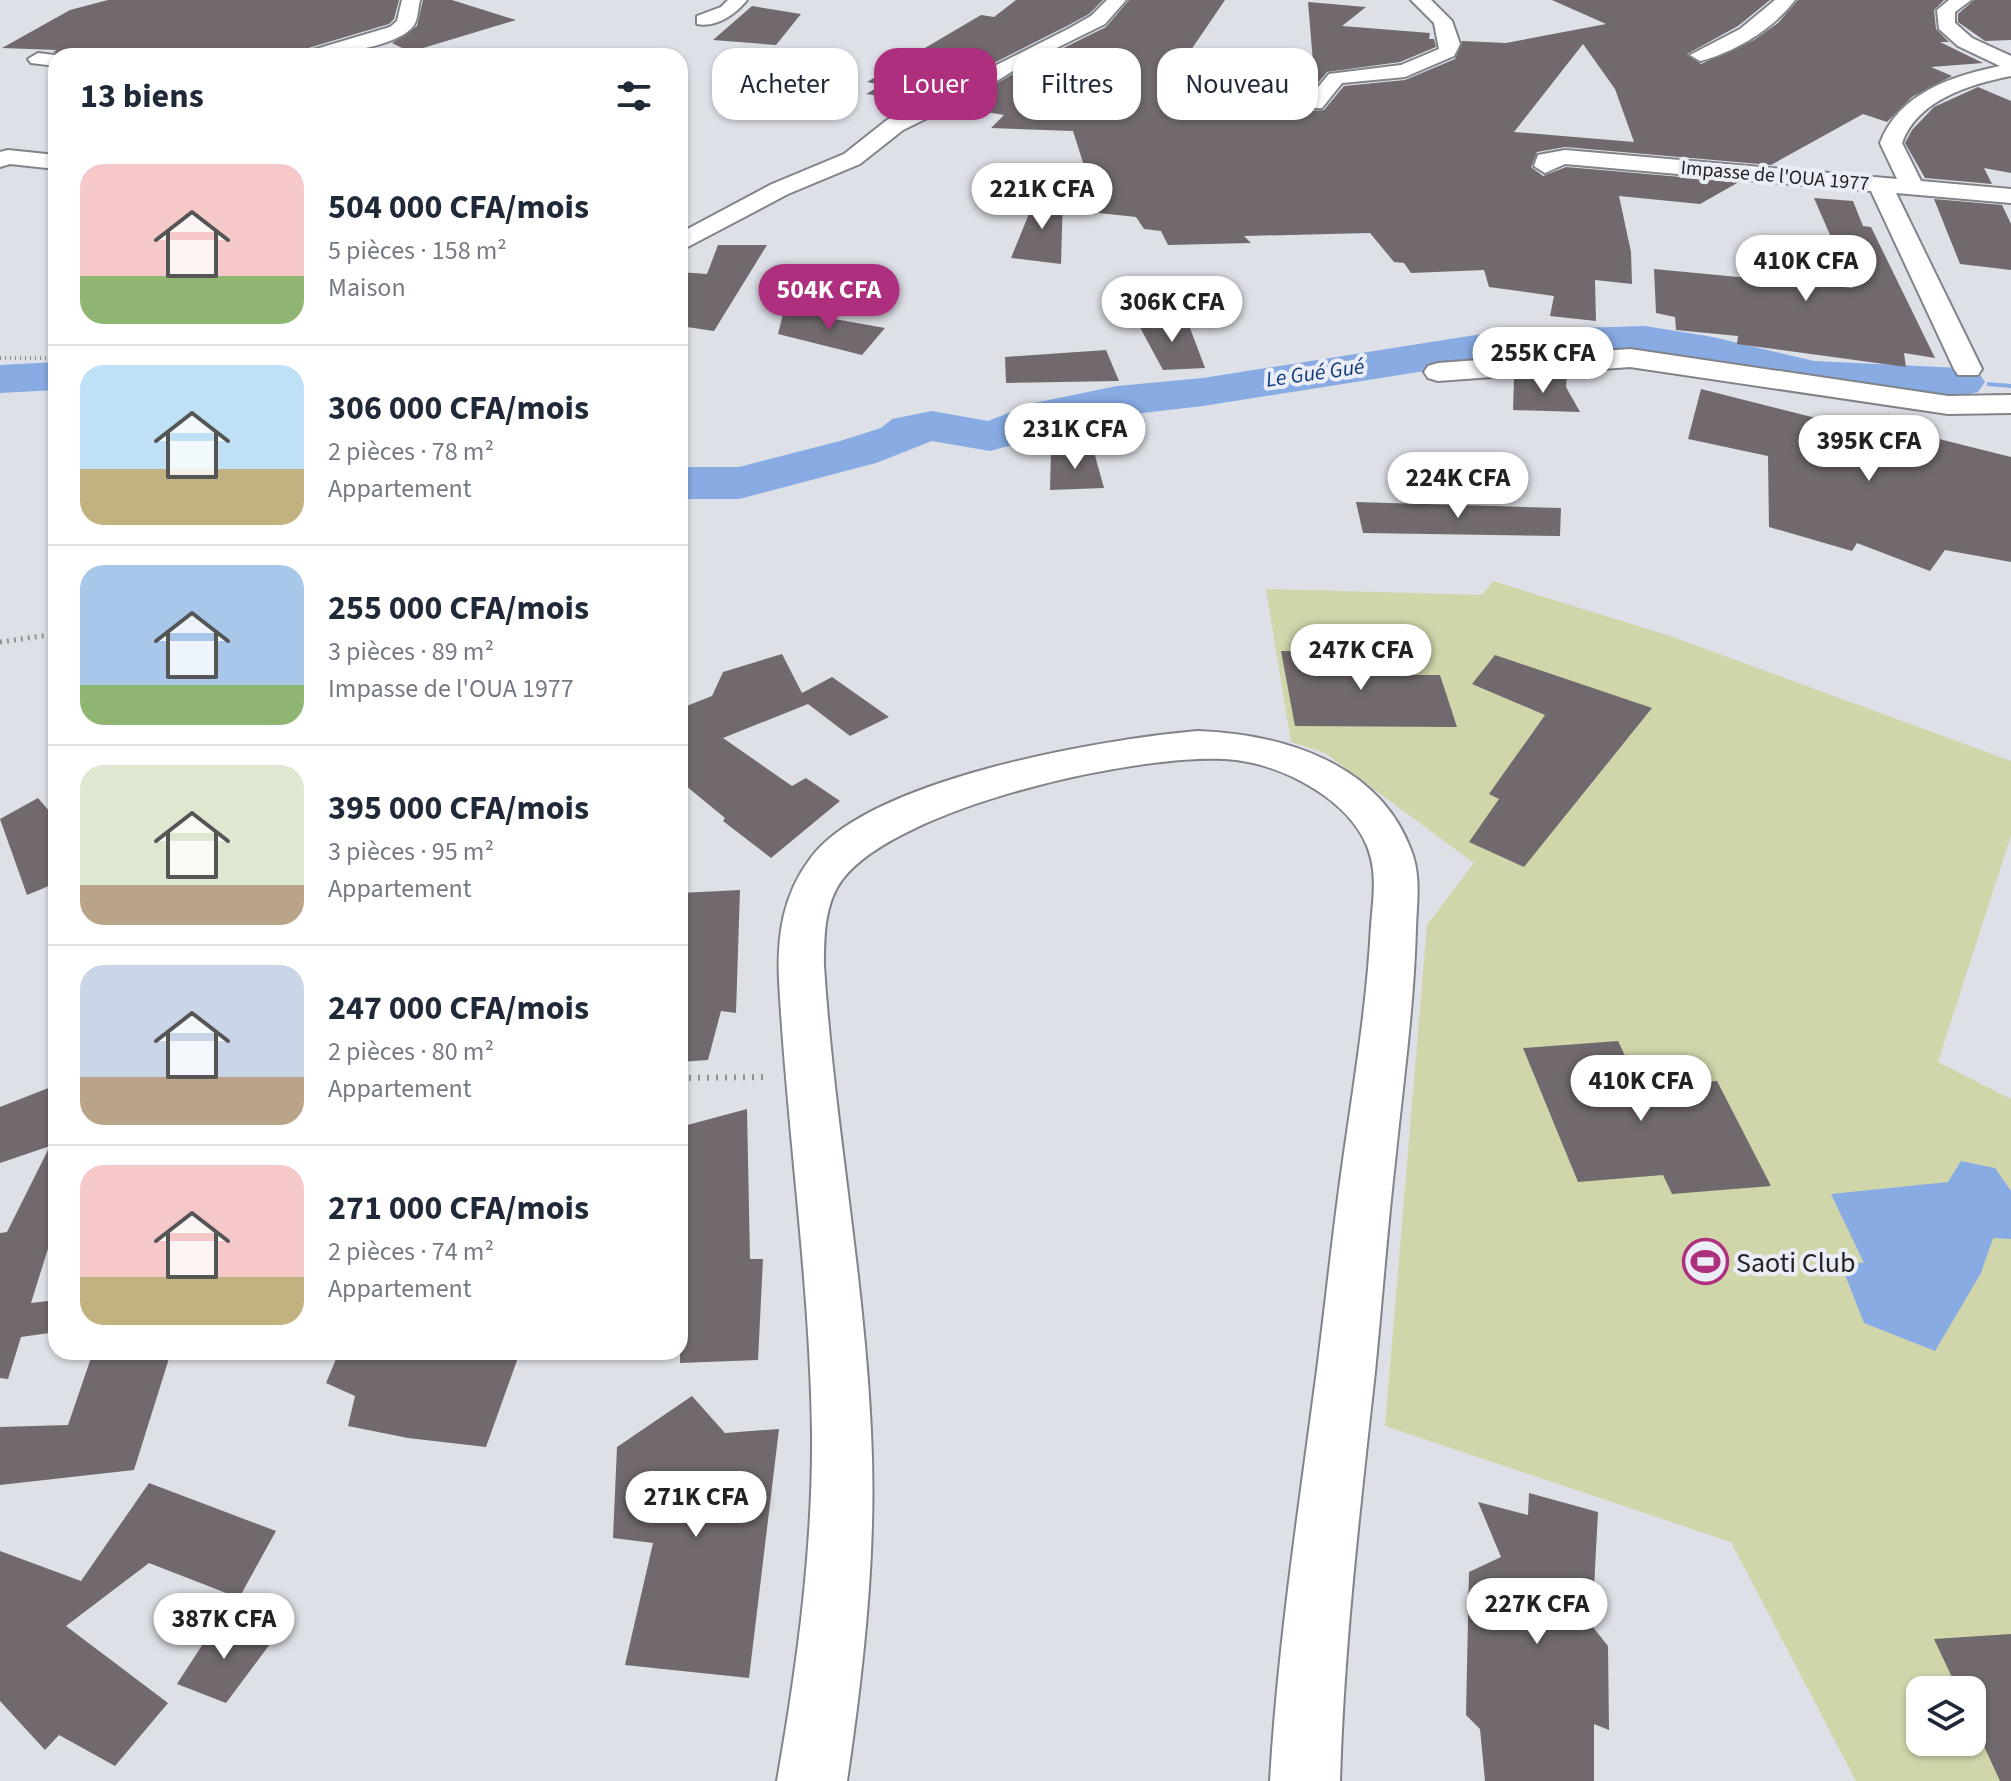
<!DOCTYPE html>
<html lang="fr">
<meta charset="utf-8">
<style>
:root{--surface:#fff;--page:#f2f2f3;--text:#1f2937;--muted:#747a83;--line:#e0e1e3;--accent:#ae2f7d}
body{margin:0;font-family:"Source Sans 3",sans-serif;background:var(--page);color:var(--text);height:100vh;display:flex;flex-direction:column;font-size:30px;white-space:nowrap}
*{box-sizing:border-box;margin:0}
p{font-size:26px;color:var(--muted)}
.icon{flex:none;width:44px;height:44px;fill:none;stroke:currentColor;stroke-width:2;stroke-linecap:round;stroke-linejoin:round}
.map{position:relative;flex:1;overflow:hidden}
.drawer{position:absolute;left:48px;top:48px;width:640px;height:1312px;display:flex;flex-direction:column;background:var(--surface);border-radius:24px;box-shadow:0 2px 6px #0004}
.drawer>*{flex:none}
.hud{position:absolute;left:712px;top:48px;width:760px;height:72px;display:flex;gap:16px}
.fabs{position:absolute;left:1906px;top:1676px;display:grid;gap:16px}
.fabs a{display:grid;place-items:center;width:80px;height:80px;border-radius:16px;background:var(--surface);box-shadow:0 2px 6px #0004;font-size:40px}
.price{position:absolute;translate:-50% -68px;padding:0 18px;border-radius:28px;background:#fff;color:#222;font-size:26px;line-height:52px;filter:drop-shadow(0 2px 4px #0008)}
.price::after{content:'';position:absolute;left:50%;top:48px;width:24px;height:18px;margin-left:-12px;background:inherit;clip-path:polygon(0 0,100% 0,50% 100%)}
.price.current{background:var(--accent);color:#fff}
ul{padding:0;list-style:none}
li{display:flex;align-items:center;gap:24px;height:200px;padding:0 32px}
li+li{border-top:2px solid var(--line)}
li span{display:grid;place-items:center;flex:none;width:224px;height:160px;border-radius:24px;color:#555}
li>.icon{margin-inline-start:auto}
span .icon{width:96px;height:96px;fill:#fffc;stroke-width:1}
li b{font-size:34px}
h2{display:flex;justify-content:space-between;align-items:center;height:96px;padding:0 32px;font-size:34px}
.chip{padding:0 28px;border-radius:24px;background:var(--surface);box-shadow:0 2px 6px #0004;font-size:28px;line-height:72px}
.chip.current{background:var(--accent);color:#fff}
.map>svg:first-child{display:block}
.green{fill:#d0d5aa;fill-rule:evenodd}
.water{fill:#88abe4}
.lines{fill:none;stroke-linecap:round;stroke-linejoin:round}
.stream{fill:#88abe4;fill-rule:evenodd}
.river{fill:#88abe4;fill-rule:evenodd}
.building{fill:#71696d;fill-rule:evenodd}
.minor-casing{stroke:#80848a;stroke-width:4}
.path-far3{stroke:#8f9196;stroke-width:2;stroke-dasharray:1 3;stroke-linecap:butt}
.path-far2{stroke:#8f9196;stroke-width:4;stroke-dasharray:1 4;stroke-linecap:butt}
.path-far1{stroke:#8f9196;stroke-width:5;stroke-dasharray:2 5;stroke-linecap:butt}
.path{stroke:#8f9196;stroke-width:6;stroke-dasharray:2 7;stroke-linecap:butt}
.minor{fill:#fff;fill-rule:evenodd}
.labels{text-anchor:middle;stroke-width:8;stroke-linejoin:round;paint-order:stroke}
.far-street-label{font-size:20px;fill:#212225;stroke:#eaedf5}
.far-water-label{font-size:22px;font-style:italic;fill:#0f397b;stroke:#eaedf5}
.near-poi-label{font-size:28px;fill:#212225;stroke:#eaedf5;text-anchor:start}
</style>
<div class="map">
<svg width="2011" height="1781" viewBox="0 0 2011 1781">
<rect width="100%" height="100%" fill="#dde0e7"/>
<path class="green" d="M 1493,581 L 1670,636 L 2011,761 L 2011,835 L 1938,1062 L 2011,1099 L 2011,1781 L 1856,1781 L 1731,1542 L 1385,1426 L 1427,925 L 1474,863 L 1325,753 L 1291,742 L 1266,589 L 1482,595 ZM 1920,1690 L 1972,1690 L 1972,1742 L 1920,1742 Z"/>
<polygon class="water" points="1961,1161 1995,1168 2011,1191 2011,1239 1993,1238 1981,1273 1935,1351 1864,1323 1840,1262 1864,1263 1831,1194 1948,1182"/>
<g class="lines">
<polygon class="stream" points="1987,382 2011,384 2011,388 1987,386"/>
<g class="river">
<polygon points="1645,326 1713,337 1814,361 1961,368 1978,372 1985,382 1978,392 1961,396 1814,389 1713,365 1645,354 1507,358 1203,406 1117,416 1064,425 1038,438 990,451 932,441 876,463 739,499 680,499 680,467 739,467 840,441 881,428 892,419 932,411 988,421 1034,403 1117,386 1203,378 1507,330"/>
<polygon points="56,362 56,390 0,393 0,365"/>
</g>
</g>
<g class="building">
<polygon points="108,0 399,0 394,19 389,24 305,49 298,56 66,56 53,52 57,50 2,48 70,10"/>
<polygon points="423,0 452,0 516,20 410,52 392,43 417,26"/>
<polygon points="1016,0 1103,0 1089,14 1067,26 917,102 866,94 882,85 867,82 981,15 994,17"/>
<path d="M 1129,0 L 1225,0 L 1191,50 L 1313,62 L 1308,2 L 1366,7 L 1342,26 L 1430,33 L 1429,39 L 1434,39 L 1436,47 L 1400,62 L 1327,72 L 1302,102 L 1308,111 L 1324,110 L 1344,86 L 1405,80 L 1455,59 L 1462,41 L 1506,43 L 1606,24 L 1552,0 L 1770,0 L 1738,26 L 1687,54 L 1701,64 L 1754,40 L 1778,23 L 1798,0 L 1944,0 L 1934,10 L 1936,29 L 1949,42 L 1940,42 L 1983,63 L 1931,67 L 1952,76 L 1912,97 L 1887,122 L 1863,114 L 1771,165 L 1565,147 L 1537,152 L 1531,167 L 1543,176 L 1566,167 L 1739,182 L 1700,204 L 1619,196 L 1631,252 L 1632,284 L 1595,280 L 1596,321 L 1550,316 L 1554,296 L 1489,287 L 1484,270 L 1411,273 L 1404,263 L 1394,262 L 1370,233 L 1244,236 L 1251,243 L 1168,245 L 1161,231 L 1144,229 L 1136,217 L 1099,213 L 1073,131 L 991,128 L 1004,115 L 956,107 L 1025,67 L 1106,27 ZM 1583,44 L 1615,89 L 1634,142 L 1514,132 Z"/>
<polygon points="1974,0 2011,0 2011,40 1985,41 1958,22 1958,14"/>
<polygon points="752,6 801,14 776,45 713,40"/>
<polygon points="1978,87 2011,101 2011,173 1984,168 1992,184 1925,178 1905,143 1912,130 1934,107"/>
<polygon points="1037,194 1063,195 1061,264 1011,258"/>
<polygon points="1814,198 1853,201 1863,226 1871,227 1935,358 1904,353 1906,367 1737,344 1738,336 1676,330 1675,317 1656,313 1654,269 1853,288"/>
<polygon points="1934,199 2002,205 2011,224 2011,270 1960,264"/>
<polygon points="718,245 767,245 714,331 680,326 680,272 707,274"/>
<polygon points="784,310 885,328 862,355 778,334"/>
<polygon points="1136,320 1187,320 1205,368 1163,370"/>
<polygon points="1106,350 1119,381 1006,383 1005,357"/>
<polygon points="1567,375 1566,387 1580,412 1513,410 1514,378"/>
<polygon points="1701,389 1848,426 1919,434 2011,457 2011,562 1945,550 1930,571 1857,543 1852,551 1769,527 1768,456 1688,439"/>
<polygon points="1051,451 1094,452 1104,488 1050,490"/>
<polygon points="1356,502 1561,508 1560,536 1363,533"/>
<polygon points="1281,651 1380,651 1386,675 1440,675 1457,727 1295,726"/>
<polygon points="782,654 802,693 832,677 889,717 850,736 808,704 723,738 792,786 806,778 840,801 771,858 723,821 725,818 680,781 680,707 687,712 684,707 712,696 723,672"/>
<polygon points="1495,655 1652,708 1524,867 1469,842 1499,799 1489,794 1545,715 1472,684"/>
<polygon points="38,798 56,819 56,883 27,895 0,819"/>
<polygon points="740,890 736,1013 721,1011 708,1060 680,1062 680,893"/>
<polygon points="1618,1041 1640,1087 1717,1081 1771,1186 1672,1194 1663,1175 1578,1182 1523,1048"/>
<polygon points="56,1085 56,1223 31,1303 56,1300 56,1332 21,1337 8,1379 0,1378 0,1233 7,1232 50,1146 0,1163 0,1107"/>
<polygon points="747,1109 750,1259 763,1259 758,1360 680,1363 680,1127"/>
<polygon points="93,1352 171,1352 134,1470 0,1485 0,1427 68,1425"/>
<polygon points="339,1352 520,1352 486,1447 408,1438 348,1426 355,1396 326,1383"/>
<polygon points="692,1396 725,1433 779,1429 749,1678 625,1665 653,1543 613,1538 617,1447"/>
<polygon points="149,1483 276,1531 239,1598 149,1563 66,1626 168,1703 115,1766 59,1735 45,1750 0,1701 0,1551 81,1581"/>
<polygon points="1529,1493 1598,1512 1592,1626 1608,1646 1609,1730 1594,1724 1594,1781 1485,1781 1480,1729 1466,1715 1469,1572 1501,1557 1478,1502 1528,1515"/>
<polygon points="219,1619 273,1640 226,1703 177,1684"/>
<polygon points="2011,1634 2011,1781 2000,1781 1972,1720 1972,1690 1958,1690 1934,1639"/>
</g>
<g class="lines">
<defs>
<g id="minor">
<path d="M 402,0 L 420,0 C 418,8 418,19 414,25 C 400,47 328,56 303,56 L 306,52 L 390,27 L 397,21 Z"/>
<path d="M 728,0 L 747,0 C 736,14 716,28 697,24 L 697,16 L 721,7 Z"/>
<polygon points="1107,0 1126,0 1105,24 1024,64 976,94 903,130 860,164 788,194 680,251 680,233 772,184 844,154 887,120 1068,29 1091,16"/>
<polygon points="1411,0 1431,0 1452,21 1460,44 1454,56 1405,77 1342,83 1322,108 1308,108 1304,104 1329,74 1401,65 1439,49 1434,23"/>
<path d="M 1775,0 L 1795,0 C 1773,29 1735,52 1700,61 L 1690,55 L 1740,29 Z"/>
<path d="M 1949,0 L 1971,0 L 1955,12 L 1955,23 L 1972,38 L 2011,56 L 2011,76 C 1970,84 1917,100 1902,143 L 1921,181 L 2011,189 L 2011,203 L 1896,193 L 1982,369 L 1978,375 L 1958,375 L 1954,369 L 1871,191 L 1565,164 L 1545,173 L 1534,166 L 1538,155 L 1565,150 L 1897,179 L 1880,143 C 1899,93 1952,76 2000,66 L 1958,46 L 1939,29 L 1937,10 Z"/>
<polygon points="38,53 63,56 56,56 56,66 31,63 28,59"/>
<polygon points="8,150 56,155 56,169 10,164 0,167 0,152"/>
<polygon points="1630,349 1948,396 2011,395 2011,413 1948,414 1630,367 1438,381 1428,378 1424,372 1428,366 1438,363"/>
<path d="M 1198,731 C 1282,734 1379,763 1411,850 C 1421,875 1417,901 1416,928 C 1414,1006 1403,1084 1395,1162 C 1387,1232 1382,1302 1375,1372 C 1360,1508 1344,1644 1340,1781 L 1270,1781 C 1278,1643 1299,1507 1317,1370 C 1326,1300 1333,1230 1343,1160 C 1354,1082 1367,1005 1371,926 C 1373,899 1378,873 1367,846 C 1348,799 1284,766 1236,760 C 1147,750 897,806 842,880 C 824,904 824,938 824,966 C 834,1122 864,1275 871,1431 C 877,1548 864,1665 847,1781 L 777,1781 C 797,1666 813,1550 812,1432 C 810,1281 787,1131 779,980 C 777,936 783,895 810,859 C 868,779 1102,739 1198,731 Z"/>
</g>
</defs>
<use href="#minor" class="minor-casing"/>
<polyline class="path-far3" points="1253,65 1303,74"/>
<polyline class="path-far2" points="0,358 56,358"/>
<polyline class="path-far1" points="0,642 56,634"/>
<polyline class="path" points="680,1078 767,1077"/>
<use href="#minor" class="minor"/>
</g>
<defs>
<symbol id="stadium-ring" viewBox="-11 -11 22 22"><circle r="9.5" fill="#eaedf5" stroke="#ae2f7d" stroke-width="1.5"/><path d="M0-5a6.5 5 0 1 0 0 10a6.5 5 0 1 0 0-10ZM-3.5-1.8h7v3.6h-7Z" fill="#ae2f7d"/></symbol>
</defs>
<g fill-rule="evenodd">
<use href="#stadium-ring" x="1680" y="1236" width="51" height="51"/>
</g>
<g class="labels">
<g class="far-street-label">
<text transform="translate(1775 175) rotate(5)" y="7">Impasse de l'OUA 1977</text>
</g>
<g class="far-water-label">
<text transform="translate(1315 372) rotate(-8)" y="8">Le Gué Gué</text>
</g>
<g class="near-poi-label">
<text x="1736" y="1272">Saoti Club</text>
</g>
</g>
</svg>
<div class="fabs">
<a><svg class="icon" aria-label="layers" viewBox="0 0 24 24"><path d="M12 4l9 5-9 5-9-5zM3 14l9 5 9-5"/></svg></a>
</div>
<b class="price" style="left:1042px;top:231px">221K CFA</b>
<b class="price" style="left:1806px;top:303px">410K CFA</b>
<b class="price current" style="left:829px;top:332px">504K CFA</b>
<b class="price" style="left:1172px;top:344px">306K CFA</b>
<b class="price" style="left:1543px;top:395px">255K CFA</b>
<b class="price" style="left:1075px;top:471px">231K CFA</b>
<b class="price" style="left:1869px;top:483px">395K CFA</b>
<b class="price" style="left:1458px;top:520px">224K CFA</b>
<b class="price" style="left:1361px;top:692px">247K CFA</b>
<b class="price" style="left:1641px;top:1123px">410K CFA</b>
<b class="price" style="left:696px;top:1539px">271K CFA</b>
<b class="price" style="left:1537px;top:1646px">227K CFA</b>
<b class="price" style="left:224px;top:1661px">387K CFA</b>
<div class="hud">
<a class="chip">Acheter</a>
<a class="chip current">Louer</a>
<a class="chip">Filtres</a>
<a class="chip">Nouveau</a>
</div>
<section class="drawer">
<h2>13 biens<svg class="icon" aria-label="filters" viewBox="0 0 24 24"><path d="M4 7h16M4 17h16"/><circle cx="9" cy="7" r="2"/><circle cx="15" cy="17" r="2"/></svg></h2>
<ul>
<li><span style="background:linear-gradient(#f6c9c9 70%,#8fb573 0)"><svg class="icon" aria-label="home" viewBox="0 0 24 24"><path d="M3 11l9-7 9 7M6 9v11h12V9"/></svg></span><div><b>504 000 CFA/mois</b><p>5 pièces · 158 m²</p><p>Maison</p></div></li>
<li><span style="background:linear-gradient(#bfe0f5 65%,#c2b280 0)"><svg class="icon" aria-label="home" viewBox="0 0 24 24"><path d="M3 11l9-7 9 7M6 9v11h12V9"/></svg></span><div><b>306 000 CFA/mois</b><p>2 pièces · 78 m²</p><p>Appartement</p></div></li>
<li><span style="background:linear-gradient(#a9c7e8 75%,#8fb573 0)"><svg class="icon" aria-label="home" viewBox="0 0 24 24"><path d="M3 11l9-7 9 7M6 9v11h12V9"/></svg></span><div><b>255 000 CFA/mois</b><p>3 pièces · 89 m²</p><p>Impasse de l'OUA 1977</p></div></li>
<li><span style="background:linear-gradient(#dfe7d0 75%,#b9a48a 0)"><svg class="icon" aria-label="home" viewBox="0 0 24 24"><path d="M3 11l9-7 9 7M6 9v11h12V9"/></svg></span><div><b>395 000 CFA/mois</b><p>3 pièces · 95 m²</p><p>Appartement</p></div></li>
<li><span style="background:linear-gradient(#c9d6e8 70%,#b9a48a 0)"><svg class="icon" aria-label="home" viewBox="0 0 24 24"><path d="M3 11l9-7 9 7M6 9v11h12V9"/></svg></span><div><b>247 000 CFA/mois</b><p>2 pièces · 80 m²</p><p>Appartement</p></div></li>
<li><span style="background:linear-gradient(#f6c9c9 70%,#c2b280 0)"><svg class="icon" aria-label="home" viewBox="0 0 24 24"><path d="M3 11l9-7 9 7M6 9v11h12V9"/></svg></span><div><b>271 000 CFA/mois</b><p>2 pièces · 74 m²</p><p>Appartement</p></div></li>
</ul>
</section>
</div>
